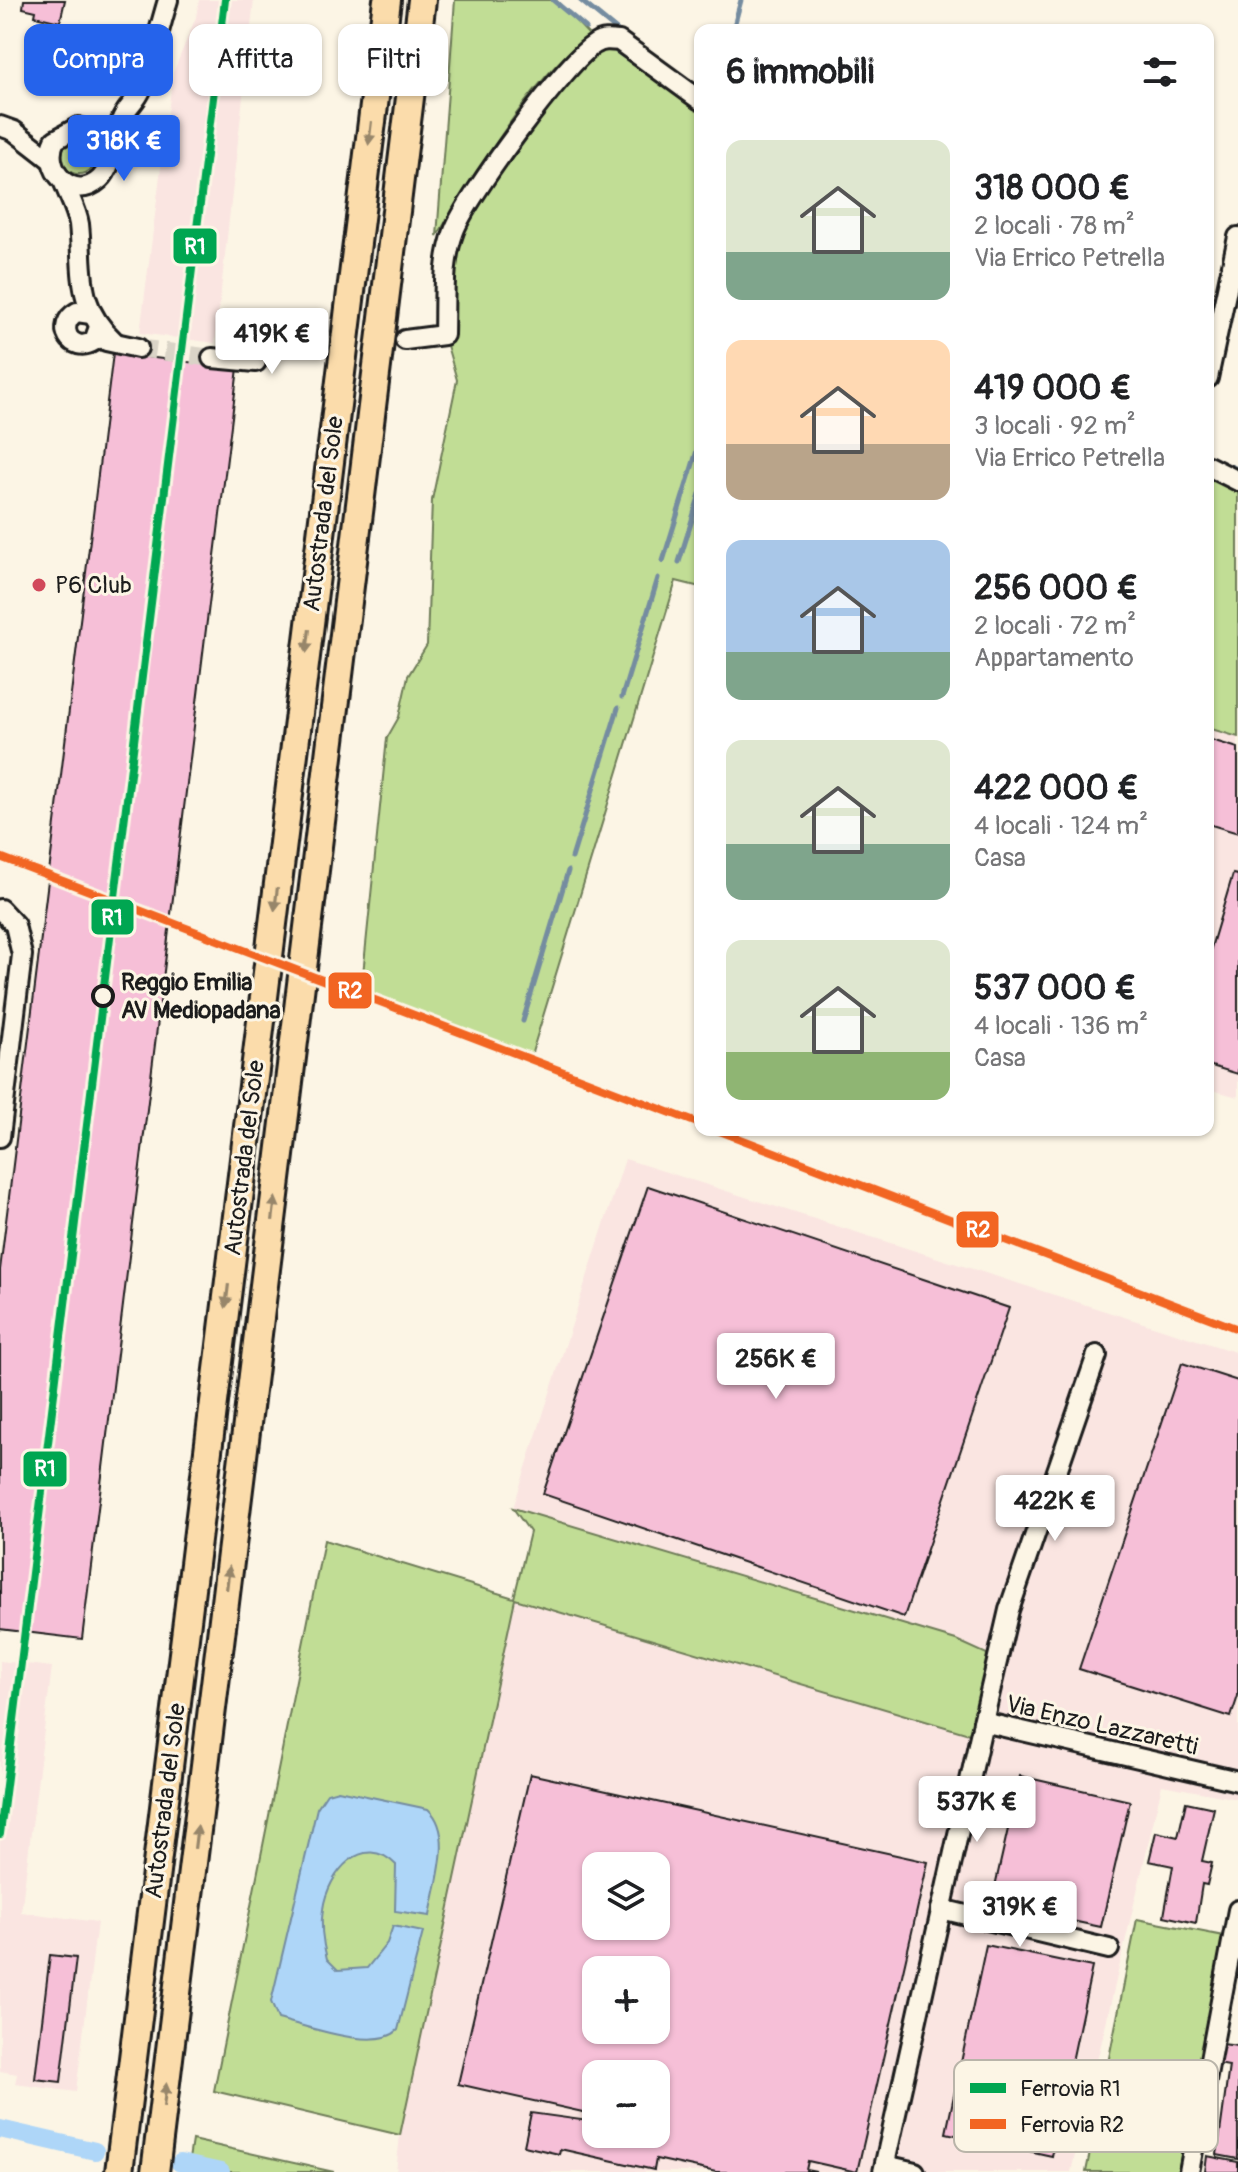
<!DOCTYPE html>
<html lang="it">
<meta charset="utf-8">
<style>
:root{--surface:#fff;--page:#f6f6f6;--text:#202124;--muted:#757577;--accent:#2563eb}
body{margin:0;font-family:Pangolin,sans-serif;background:var(--page);color:var(--text);height:100vh;display:flex;flex-direction:column;font-size:30px;white-space:nowrap}
*{box-sizing:border-box;margin:0}
p{font-size:26px;color:var(--muted)}
.icon{flex:none;width:44px;height:44px;fill:none;stroke:currentColor;stroke-width:2;stroke-linecap:round;stroke-linejoin:round}
.map{position:relative;flex:1;overflow:hidden}
.details{position:absolute;left:694px;top:24px;width:520px;height:1112px;display:flex;flex-direction:column;background:var(--surface);border-radius:16px;box-shadow:0 2px 6px #0004}
.details>*{flex:none}
.guide{position:absolute;left:24px;top:24px;width:550px;height:72px;display:flex;gap:16px}
.fabs{position:absolute;left:582px;top:1852px;display:grid;gap:16px}
.fabs a{display:grid;place-items:center;width:88px;height:88px;border-radius:16px;background:var(--surface);box-shadow:0 2px 6px #0004;font-size:40px}
.price{position:absolute;translate:-50% -68px;padding:0 18px;border-radius:8px;background:#fff;color:#222;font-size:26px;line-height:52px;filter:drop-shadow(0 2px 4px #0008)}
.price::after{content:'';position:absolute;left:50%;top:48px;width:24px;height:18px;margin-left:-12px;background:inherit;clip-path:polygon(0 0,100% 0,50% 100%)}
.price.active{background:var(--accent);color:#fff}
ul{padding:0;list-style:none}
li{display:flex;align-items:center;gap:24px;height:200px;padding:0 32px}
li span{display:grid;place-items:center;flex:none;width:224px;height:160px;border-radius:16px;color:#555}
li>.icon{margin-inline-start:auto}
span .icon{width:96px;height:96px;fill:#fffc;stroke-width:1}
li b{font-size:34px}
h2{display:flex;justify-content:space-between;align-items:center;height:96px;padding:0 32px;font-size:34px}
.chip{padding:0 28px;border-radius:16px;background:var(--surface);box-shadow:0 2px 6px #0004;font-size:28px;line-height:72px}
.chip.active{background:var(--accent);color:#fff}
.map>svg:first-child{display:block}
.built{fill:#fae5e1;fill-rule:evenodd}
.green{fill:#c1dd95;stroke:#6e7c58;stroke-width:2}
.water{fill:#aed6f8;stroke:#748ca0;stroke-width:2}
.lines{fill:none;stroke-linecap:round;stroke-linejoin:round}
.stream{stroke:#748ca0;stroke-width:5}
.canal{stroke:#aed6f8;stroke-width:18}
.building{fill:#f6bfd7;stroke:#1c1c1c;stroke-width:2;fill-rule:evenodd}
.minor-tunnel{stroke:#dad4c7;stroke-width:18;stroke-dasharray:18 9;stroke-linecap:butt}
.minor-casing{stroke:#1c1c1c;stroke-width:24}
.highway-casing{stroke:#1c1c1c;stroke-width:32}
.minor{stroke:#fcf5e5;stroke-width:18}
.highway{stroke:#fbdcab;stroke-width:26}
.rail-1-casing{stroke:#fcf5e5;stroke-width:14}
.rail-2-casing{stroke:#fcf5e5;stroke-width:14}
.rail-1{stroke:#00a651;stroke-width:8}
.rail-2{stroke:#f26522;stroke-width:8}
.oneway{fill:#97866b}
.poi-dot{fill:#d1495b;stroke:#fcf5e5;stroke-width:3}
.stop-dot{fill:#fcf5e5;stroke:#1c1c1c;stroke-width:4}
.labels{text-anchor:middle;stroke-width:6;stroke-linejoin:round;paint-order:stroke}
.street-label{font-size:24px;fill:#1c1c1c;stroke:#fcf5e5}
.poi-label{font-size:24px;fill:#1c1c1c;stroke:#fcf5e5;text-anchor:start}
.stop-label{font-size:24px;font-weight:bold;fill:#1c1c1c;stroke:#fcf5e5;text-anchor:start}
.key{fill:#fcf5e5;stroke:#b9b4a9;stroke-width:2}
.key-label{font-size:22px;fill:#1c1c1c}
.line-badge{stroke:#fcf5e5;stroke-width:3}
.badge-label{font-size:22px;text-anchor:middle;font-weight:bold;fill:#fff}
</style>
<div class="map">
<svg width="1238" height="2172" viewBox="0 0 1238 2172">
<rect width="100%" height="100%" fill="#fcf5e5"/>
<filter id="ink" filterUnits="userSpaceOnUse"><feTurbulence type="fractalNoise" baseFrequency=".0125" numOctaves="2"/><feDisplacementMap in="SourceGraphic" scale="16" xChannelSelector="R" yChannelSelector="G"/><feConvolveMatrix kernelMatrix="1 2 1 2 8 2 1 2 1" color-interpolation-filters="sRGB"/></filter>
<g filter="url(#ink)">
<g class="built">
<polygon points="199,0 254,0 215,343 140,333 173,73 196,17"/>
<polygon points="1208,728 1238,737 1238,1097 1208,1089"/>
<path d="M 625,1159 L 1238,1353 L 1238,1799 L 1162,1785 L 1071,2172 L 396,2172 L 400,2135 L 514,1599 L 979,1736 L 986,1654 L 956,1640 L 513,1508 ZM 596,1866 L 656,1866 L 656,1926 L 596,1926 ZM 596,1970 L 656,1970 L 656,2030 L 596,2030 ZM 596,2074 L 656,2074 L 656,2134 L 596,2134 Z"/>
<polygon points="0,1661 52,1667 21,1912 97,1922 76,2092 15,2084 17,2074 0,2071"/>
</g>
<g class="green">
<path d="M 455,0 L 556,0 L 590,36 C 536,70 472,180 437,236 Z"/>
<polygon points="604,40 700,100 700,587 676,581 530,1059 361,994 387,738 399,717 408,676 427,645 432,500 457,380 444,335 447,260 470,200"/>
<circle cx="79" cy="156" r="18"/>
<polygon points="1208,466 1238,481 1238,737 1208,728"/>
<polygon points="513,1508 956,1640 987,1654 979,1737 515,1599 400,2135 214,2091 324,1540 514,1598 530,1532"/>
<polygon points="1137,1919 1224,1936 1178,2172 1086,2172"/>
<polygon points="192,2140 334,2172 187,2172"/>
</g>
<path class="water" d="M 338,1790 L 428,1809 C 455,1833 435,1884 430,1916 L 395,1911 L 396,1865 C 363,1831 328,1873 323,1909 C 320,1926 323,1944 327,1959 L 338,1970 L 367,1968 L 387,1943 L 393,1926 L 423,1932 L 398,2030 C 376,2052 307,2026 278,2019 L 271,2002 L 317,1808 L 327,1793 Z"/>
<g class="lines">
<g class="stream">
<polyline points="553,0 586,28"/>
<polyline points="580,0 624,36"/>
<polyline points="733,30 741,0"/>
<polyline points="612,48 700,109"/>
<polyline points="1224,464 1238,469"/>
<polyline points="663,561 700,441"/>
<polyline points="679,562 700,494"/>
<polyline points="622,697 658,578"/>
<polyline points="572,858 618,708"/>
<polyline points="523,1021 568,871"/>
</g>
<g class="canal">
<polyline points="0,2129 95,2151"/>
<polyline points="180,2163 221,2172"/>
</g>
</g>
<g class="building">
<polygon points="24,0 65,0 60,22 35,16 36,11 23,8"/>
<polygon points="113,353 238,368 82,1639 0,1629 0,1270"/>
<polygon points="1208,739 1238,748 1238,833 1208,824"/>
<polygon points="1233,874 1238,875 1238,1074 1208,1065 1208,958"/>
<polygon points="648,1186 1009,1308 904,1617 543,1494"/>
<polygon points="1182,1363 1238,1381 1238,1696 1231,1717 1079,1669"/>
<path d="M 530,1774 L 928,1862 L 857,2172 L 808,2161 L 806,2170 L 816,2172 L 716,2172 L 656,2159 L 654,2170 L 560,2149 L 559,2154 L 524,2146 L 531,2113 L 596,2122 L 596,2134 L 656,2134 L 656,2074 L 596,2074 L 596,2115 L 458,2084 ZM 596,1866 L 656,1866 L 656,1926 L 596,1926 ZM 596,1970 L 656,1970 L 656,2030 L 596,2030 Z"/>
<polygon points="1020,1776 1130,1801 1101,1927 991,1904"/>
<polygon points="1186,1802 1214,1808 1202,1861 1212,1863 1207,1885 1202,1884 1196,1923 1164,1916 1173,1866 1149,1861 1156,1832 1178,1837"/>
<polygon points="986,1945 1092,1967 1052,2156 946,2133"/>
<polygon points="50,1955 76,1958 61,2082 35,2079"/>
<polygon points="1222,2044 1238,2046 1238,2159 1217,2155 1229,2066 1218,2064"/>
<polygon points="1207,2156 1238,2162 1238,2172 1205,2172"/>
</g>
<g class="lines">
<g class="minor-tunnel">
<polyline points="316,328 405,340"/>
<polyline points="138,348 212,358"/>
</g>
<defs>
<g id="minor">
<polyline points="0,126 14,131 50,159"/>
<path d="M 109,154 L 102,138 L 78,127 L 55,140 C 41,169 73,204 100,179 C 113,167 115,137 121,121 C 125,109 136,102 141,90 C 152,60 159,30 168,0"/>
<path d="M 64,183 C 69,196 77,211 79,224 C 84,272 75,305 114,341"/>
<path d="M 91,314 L 77,312 C 54,325 71,355 94,341 L 99,327"/>
<path d="M 405,340 L 444,335 C 445,301 442,263 454,231 C 466,198 566,61 595,44 C 603,39 610,40 619,41 L 700,100"/>
<polyline points="106,341 138,348"/>
<path d="M 212,358 L 256,362 C 254,324 289,327 316,328"/>
<polyline points="1208,378 1238,237"/>
<polyline points="1208,466 1238,481"/>
<polyline points="0,909 15,925 22,955 0,1137"/>
<polyline points="983,1722 1009,1610 1097,1355"/>
<polyline points="941,1909 1109,1949"/>
<polyline points="885,2165 915,2172"/>
<polyline points="883,2172 983,1722 1238,1781"/>
<polyline points="1189,2172 1238,1910"/>
</g>
<g id="highway">
<polyline points="119,2172 387,0"/>
<polyline points="155,2172 422,0"/>
</g>
</defs>
<use href="#minor" class="minor-casing"/>
<use href="#highway" class="highway-casing"/>
<use href="#minor" class="minor"/>
<use href="#highway" class="highway"/>
<defs>
<polyline id="rail-1" points="0,1834 225,0"/>
<g id="rail-2">
<polyline points="0,857 700,1124"/>
<polyline points="717,1130 1238,1329"/>
</g>
</defs>
<use href="#rail-1" class="rail-1-casing"/>
<use href="#rail-2" class="rail-2-casing"/>
<use href="#rail-1" class="rail-1"/>
<use href="#rail-2" class="rail-2"/>
</g>
<defs><path id="oneway-solid" d="M-6-.8H1V-3.2L6.5 0L1 3.2V.8H-6Z" transform="scale(2)"/></defs>
<g class="oneway">
<use href="#oneway-solid" transform="translate(370 133) rotate(97)"/>
<use href="#oneway-solid" transform="translate(308 641) rotate(97)"/>
<use href="#oneway-solid" transform="translate(276 899) rotate(97)"/>
<use href="#oneway-solid" transform="translate(274 1209) rotate(-83)"/>
<use href="#oneway-solid" transform="translate(227 1296) rotate(97)"/>
<use href="#oneway-solid" transform="translate(228 1578) rotate(-83)"/>
<use href="#oneway-solid" transform="translate(196 1837) rotate(-83)"/>
<use href="#oneway-solid" transform="translate(165 2095) rotate(-83)"/>
</g>
</g>
<circle class="poi-dot" cx="39" cy="585" r="8"/>
<circle class="stop-dot" cx="103" cy="996" r="10"/>
<g class="labels">
<g class="street-label">
<text transform="translate(323 514) rotate(-83)" y="8">Autostrada del Sole</text>
<text transform="translate(244 1158) rotate(-83)" y="8">Autostrada del Sole</text>
<text transform="translate(1102 1725) rotate(13)" y="8">Via Enzo Lazzaretti</text>
<text transform="translate(165 1801) rotate(-83)" y="8">Autostrada del Sole</text>
</g>
<g class="poi-label">
<text x="55" y="593">P6 Club</text>
</g>
<g class="stop-label">
<text x="121" y="990">Reggio Emilia<tspan x="121" dy="28">AV Mediopadana</tspan></text>
</g>
</g>
<rect x="954" y="2060" width="264" height="92" rx="12" class="key"/>
<rect x="970" y="2083" width="36" height="10" fill="#00a651"/>
<rect x="970" y="2119" width="36" height="10" fill="#f26522"/>
<g class="key-label">
<text x="1020" y="2096">Ferrovia R1</text>
<text x="1020" y="2132">Ferrovia R2</text>
</g>
<g class="line-badge">
<rect x="172" y="227" width="46" height="38" rx="8" fill="#00a651"/>
<rect x="90" y="898" width="45" height="38" rx="8" fill="#00a651"/>
<rect x="327" y="971" width="46" height="39" rx="8" fill="#f26522"/>
<rect x="955" y="1210" width="45" height="39" rx="8" fill="#f26522"/>
<rect x="22" y="1450" width="46" height="38" rx="8" fill="#00a651"/>
</g>
<g class="badge-label">
<text x="195" y="254">R1</text>
<text x="112" y="925">R1</text>
<text x="350" y="998">R2</text>
<text x="978" y="1237">R2</text>
<text x="45" y="1476">R1</text>
</g>
</svg>
<div class="fabs">
<a><svg class="icon" aria-label="layers" viewBox="0 0 24 24"><path d="M12 4l9 5-9 5-9-5zM3 14l9 5 9-5"/></svg></a>
<a>+</a>
<a>−</a>
</div>
<b class="price active" style="left:124px;top:183px">318K €</b>
<b class="price" style="left:272px;top:376px">419K €</b>
<b class="price" style="left:776px;top:1401px">256K €</b>
<b class="price" style="left:1055px;top:1543px">422K €</b>
<b class="price" style="left:977px;top:1844px">537K €</b>
<b class="price" style="left:1020px;top:1949px">319K €</b>
<div class="guide">
<a class="chip active">Compra</a>
<a class="chip">Affitta</a>
<a class="chip">Filtri</a>
</div>
<section class="details">
<h2>6 immobili<svg class="icon" aria-label="filters" viewBox="0 0 24 24"><path d="M4 7h16M4 17h16"/><circle cx="9" cy="7" r="2"/><circle cx="15" cy="17" r="2"/></svg></h2>
<ul>
<li><span style="background:linear-gradient(#dfe7d0 70%,#7fa58c 0)"><svg class="icon" aria-label="home" viewBox="0 0 24 24"><path d="M3 11l9-7 9 7M6 9v11h12V9"/></svg></span><div><b>318 000 €</b><p>2 locali · 78 m²</p><p>Via Errico Petrella</p></div></li>
<li><span style="background:linear-gradient(#ffd9b3 65%,#b9a48a 0)"><svg class="icon" aria-label="home" viewBox="0 0 24 24"><path d="M3 11l9-7 9 7M6 9v11h12V9"/></svg></span><div><b>419 000 €</b><p>3 locali · 92 m²</p><p>Via Errico Petrella</p></div></li>
<li><span style="background:linear-gradient(#a9c7e8 70%,#7fa58c 0)"><svg class="icon" aria-label="home" viewBox="0 0 24 24"><path d="M3 11l9-7 9 7M6 9v11h12V9"/></svg></span><div><b>256 000 €</b><p>2 locali · 72 m²</p><p>Appartamento</p></div></li>
<li><span style="background:linear-gradient(#dfe7d0 65%,#7fa58c 0)"><svg class="icon" aria-label="home" viewBox="0 0 24 24"><path d="M3 11l9-7 9 7M6 9v11h12V9"/></svg></span><div><b>422 000 €</b><p>4 locali · 124 m²</p><p>Casa</p></div></li>
<li><span style="background:linear-gradient(#dfe7d0 70%,#8fb573 0)"><svg class="icon" aria-label="home" viewBox="0 0 24 24"><path d="M3 11l9-7 9 7M6 9v11h12V9"/></svg></span><div><b>537 000 €</b><p>4 locali · 136 m²</p><p>Casa</p></div></li>
</ul>
</section>
</div>
